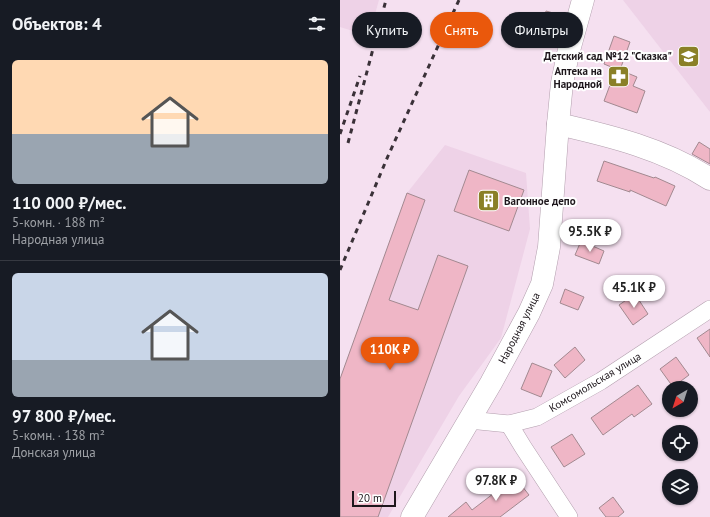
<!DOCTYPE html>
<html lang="ru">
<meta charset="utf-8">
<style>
:root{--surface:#171b24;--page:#20242c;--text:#f1f3f6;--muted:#9ea1a6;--line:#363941;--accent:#ea580c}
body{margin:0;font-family:"PT Sans",sans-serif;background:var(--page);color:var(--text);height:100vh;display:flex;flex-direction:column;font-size:15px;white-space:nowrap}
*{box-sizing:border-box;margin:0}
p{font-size:13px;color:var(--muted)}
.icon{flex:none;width:22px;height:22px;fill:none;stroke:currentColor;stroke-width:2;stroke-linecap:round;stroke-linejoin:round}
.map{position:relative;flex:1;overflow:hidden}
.sheet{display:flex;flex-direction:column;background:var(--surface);width:340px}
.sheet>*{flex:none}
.hud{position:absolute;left:12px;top:12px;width:298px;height:36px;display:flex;gap:8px}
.needle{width:26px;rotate:219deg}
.buttons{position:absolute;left:322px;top:381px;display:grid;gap:8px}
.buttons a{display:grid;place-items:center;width:36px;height:36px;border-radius:50%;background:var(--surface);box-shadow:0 1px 3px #0004;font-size:20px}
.scale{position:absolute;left:12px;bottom:10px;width:44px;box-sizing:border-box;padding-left:4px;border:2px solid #1e171c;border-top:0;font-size:11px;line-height:14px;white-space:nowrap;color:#1e171c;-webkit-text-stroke:3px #fff;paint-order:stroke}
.price{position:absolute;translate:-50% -34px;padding:0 9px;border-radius:14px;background:#fff;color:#222;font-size:13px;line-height:26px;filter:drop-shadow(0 1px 2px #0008)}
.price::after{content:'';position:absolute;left:50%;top:24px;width:12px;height:9px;margin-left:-6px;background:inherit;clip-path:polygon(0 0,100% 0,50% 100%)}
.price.on{background:var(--accent);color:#fff}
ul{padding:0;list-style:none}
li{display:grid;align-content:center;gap:8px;height:212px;padding:0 12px}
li+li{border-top:1px solid var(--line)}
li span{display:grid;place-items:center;height:124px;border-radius:6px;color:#555}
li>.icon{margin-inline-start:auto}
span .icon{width:72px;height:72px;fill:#fffc;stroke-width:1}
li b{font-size:17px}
h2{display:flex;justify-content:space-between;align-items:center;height:48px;padding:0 12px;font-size:17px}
.tag{padding:0 14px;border-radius:18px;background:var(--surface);box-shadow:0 1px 3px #0004;font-size:14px;line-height:36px}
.tag.on{background:var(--accent);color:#fff}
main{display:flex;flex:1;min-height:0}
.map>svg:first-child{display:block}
.built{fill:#eed2e7}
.building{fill:#efb6c6;stroke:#a28990}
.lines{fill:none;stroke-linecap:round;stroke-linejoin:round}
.minor-casing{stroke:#b29ead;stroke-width:18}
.tertiary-casing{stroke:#b29ead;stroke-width:23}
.minor{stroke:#fff;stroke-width:17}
.tertiary{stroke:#fff;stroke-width:22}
.rail{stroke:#3a3138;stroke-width:3;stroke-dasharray:5 5;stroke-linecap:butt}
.labels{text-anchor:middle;stroke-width:4;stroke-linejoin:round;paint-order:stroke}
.poi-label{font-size:11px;font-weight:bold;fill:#1e171c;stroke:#fff;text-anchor:end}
.street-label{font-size:11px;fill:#1e171c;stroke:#fff}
</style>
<main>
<section class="sheet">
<h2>Объектов: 4<svg class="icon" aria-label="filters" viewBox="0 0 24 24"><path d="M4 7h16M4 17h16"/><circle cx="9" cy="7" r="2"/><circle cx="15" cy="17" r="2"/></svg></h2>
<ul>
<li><span style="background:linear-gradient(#ffd9b3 60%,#9aa5b1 0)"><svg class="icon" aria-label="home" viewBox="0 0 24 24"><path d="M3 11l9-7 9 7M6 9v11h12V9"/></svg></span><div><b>110 000 ₽/мес.</b><p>5-комн. · 188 m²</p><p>Народная улица</p></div></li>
<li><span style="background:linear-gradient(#c9d6e8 70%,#9aa5b1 0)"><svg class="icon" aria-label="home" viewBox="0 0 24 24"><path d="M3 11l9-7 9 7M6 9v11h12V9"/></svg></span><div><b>97 800 ₽/мес.</b><p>5-комн. · 138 m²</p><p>Донская улица</p></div></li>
</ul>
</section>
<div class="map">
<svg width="370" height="517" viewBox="0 0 370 517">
<rect width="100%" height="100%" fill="#f5e0f0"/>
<g class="built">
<polygon points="0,0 39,0 29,36 0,27"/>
<polygon points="283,0 370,0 370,112"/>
<polygon points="105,145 186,173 190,229 161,338 119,396 48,517 0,517 0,379 67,193"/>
</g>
<g class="building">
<polygon points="206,11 217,14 211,34 200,31"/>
<polygon points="274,36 290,42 280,70 297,77 293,86 305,91 297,113 264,101 276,69 264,64"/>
<polygon points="359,142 370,149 370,164 352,154"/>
<polygon points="264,161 314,178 315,177 335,186 326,206 290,190 290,192 257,181"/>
<polygon points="129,170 184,190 169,231 114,211"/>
<polygon points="67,193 85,200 49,300 78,310 98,255 128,266 38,517 0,517 0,379"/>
<polygon points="241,241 264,251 259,264 235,255"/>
<polygon points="225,289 244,297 238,310 220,303"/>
<polygon points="295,294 308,314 293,325 279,305"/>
<polygon points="370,329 370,357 357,338"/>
<polygon points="235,347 245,360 225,378 214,365"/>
<polygon points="336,357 349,375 333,387 320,369"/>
<polygon points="192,363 212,371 201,397 181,389"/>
<polygon points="298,385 312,404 294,417 292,414 263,435 251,418"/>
<polygon points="232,434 245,454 224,467 211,447"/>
<polygon points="175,477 189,495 160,517 108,517 126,502 132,510"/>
<polygon points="273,497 284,512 278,517 266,517 259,508"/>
</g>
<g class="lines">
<defs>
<g id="minor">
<polyline points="129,420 169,424 197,417 261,381 370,309"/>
<polyline points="169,424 183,447 229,517"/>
</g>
<g id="tertiary">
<path d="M 218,124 C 271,136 324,149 370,179"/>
<polyline points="72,517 151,383 189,313 202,284 209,247 218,124 222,83 228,54 243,0"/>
</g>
</defs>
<use href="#minor" class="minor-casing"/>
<use href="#tertiary" class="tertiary-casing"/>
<use href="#minor" class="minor"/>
<use href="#tertiary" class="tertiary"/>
<g class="rail">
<polyline points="0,134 20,76"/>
<polyline points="8,143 46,0"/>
<polyline points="0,270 48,156 119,0"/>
</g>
</g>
<defs>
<symbol id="school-square" viewBox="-11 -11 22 22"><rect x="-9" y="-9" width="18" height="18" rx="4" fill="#8a8027" stroke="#fff"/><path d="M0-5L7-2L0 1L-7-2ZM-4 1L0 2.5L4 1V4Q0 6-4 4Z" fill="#fff"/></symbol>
<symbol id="pharmacy-square" viewBox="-11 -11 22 22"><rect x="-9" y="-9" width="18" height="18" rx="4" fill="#8a8027" stroke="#fff"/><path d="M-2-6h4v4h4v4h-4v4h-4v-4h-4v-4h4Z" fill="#fff"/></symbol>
<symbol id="building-square" viewBox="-11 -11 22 22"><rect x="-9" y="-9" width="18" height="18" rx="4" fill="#8a8027" stroke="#fff"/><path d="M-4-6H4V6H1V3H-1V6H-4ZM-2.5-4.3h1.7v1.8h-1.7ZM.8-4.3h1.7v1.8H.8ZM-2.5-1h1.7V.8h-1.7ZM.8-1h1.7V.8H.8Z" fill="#fff"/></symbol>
</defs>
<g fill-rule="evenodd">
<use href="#school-square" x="336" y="44" width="25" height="25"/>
<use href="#pharmacy-square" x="266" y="64" width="25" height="25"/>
<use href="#building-square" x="136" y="188" width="25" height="25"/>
</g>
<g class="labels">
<g class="poi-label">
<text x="332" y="60">Детский сад №12 "Сказка"</text>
<text x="262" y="75">Аптека на<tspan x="262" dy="13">Народной</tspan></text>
<text x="164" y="205" text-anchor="start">Вагонное депо</text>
</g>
<g class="street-label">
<text transform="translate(179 328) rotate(-63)" y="4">Народная улица</text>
<text transform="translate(255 382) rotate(-31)" y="4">Комсомольская улица</text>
</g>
</g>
</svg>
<div class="buttons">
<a><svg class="needle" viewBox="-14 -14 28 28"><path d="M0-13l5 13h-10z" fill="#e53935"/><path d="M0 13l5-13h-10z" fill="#9ea1a6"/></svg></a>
<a><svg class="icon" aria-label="locate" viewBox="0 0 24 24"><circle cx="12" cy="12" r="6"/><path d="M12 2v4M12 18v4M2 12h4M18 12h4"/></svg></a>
<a><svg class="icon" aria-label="layers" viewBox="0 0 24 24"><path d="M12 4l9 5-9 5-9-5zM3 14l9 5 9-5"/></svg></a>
</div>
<div class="scale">20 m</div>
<b class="price" style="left:250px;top:253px">95.5K ₽</b>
<b class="price" style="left:294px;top:309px">45.1K ₽</b>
<b class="price on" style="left:50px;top:371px">110K ₽</b>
<b class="price" style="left:156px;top:502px">97.8K ₽</b>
<div class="hud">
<a class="tag">Купить</a>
<a class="tag on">Снять</a>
<a class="tag">Фильтры</a>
</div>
</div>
</main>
